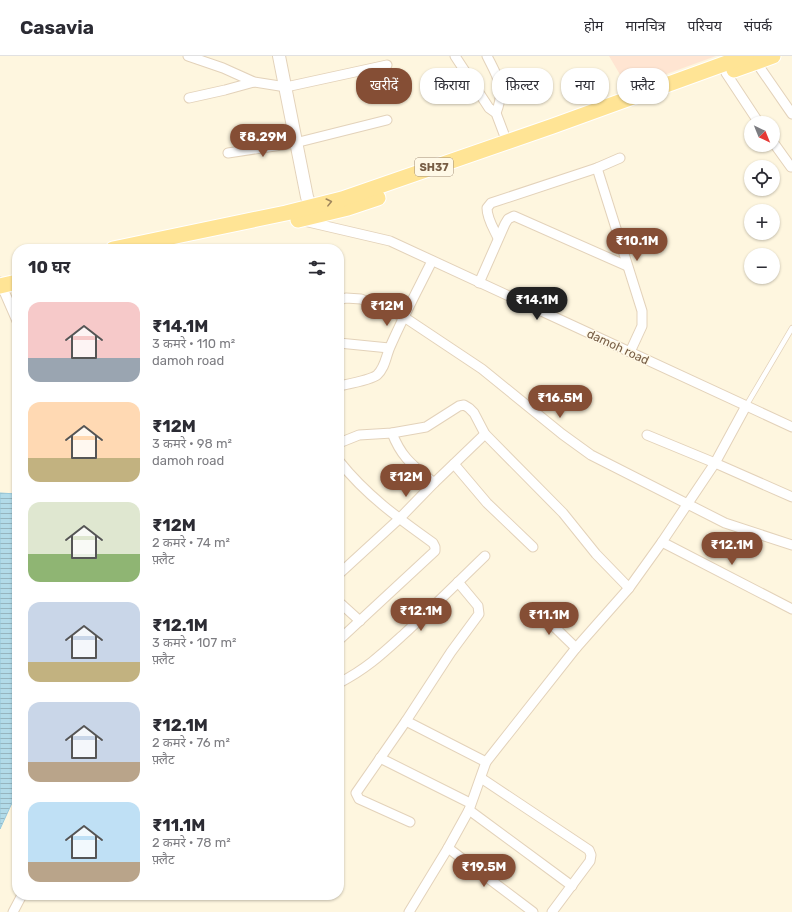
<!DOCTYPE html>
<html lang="hi">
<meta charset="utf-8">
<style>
:root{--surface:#fff;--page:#f7f7f7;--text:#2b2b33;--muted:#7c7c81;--line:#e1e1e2;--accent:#854e35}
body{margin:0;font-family:Rubik,"Noto Sans Devanagari",sans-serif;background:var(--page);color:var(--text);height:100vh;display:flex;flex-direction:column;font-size:15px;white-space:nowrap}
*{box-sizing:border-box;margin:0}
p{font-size:13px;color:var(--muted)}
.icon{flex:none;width:22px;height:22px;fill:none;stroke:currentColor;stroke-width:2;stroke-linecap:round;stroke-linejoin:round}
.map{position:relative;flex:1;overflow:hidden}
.panel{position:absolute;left:12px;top:188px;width:332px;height:656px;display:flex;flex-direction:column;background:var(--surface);border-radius:16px;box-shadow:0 1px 3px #0004}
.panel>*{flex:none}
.banner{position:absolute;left:356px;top:12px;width:376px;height:36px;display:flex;gap:8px}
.needle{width:26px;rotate:137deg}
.tools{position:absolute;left:744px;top:60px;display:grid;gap:8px}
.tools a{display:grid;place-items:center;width:36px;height:36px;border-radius:50%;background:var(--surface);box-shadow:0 1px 3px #0004;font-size:20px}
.price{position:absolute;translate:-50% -34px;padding:0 9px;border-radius:14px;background:var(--accent);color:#fff;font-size:13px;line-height:26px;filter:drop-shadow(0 1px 2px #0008)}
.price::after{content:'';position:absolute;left:50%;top:24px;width:12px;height:9px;margin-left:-6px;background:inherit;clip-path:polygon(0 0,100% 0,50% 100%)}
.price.selected{background:#222;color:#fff}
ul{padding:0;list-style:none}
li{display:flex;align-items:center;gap:12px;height:100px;padding:0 16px}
li span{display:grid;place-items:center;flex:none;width:112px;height:80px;border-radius:12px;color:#555}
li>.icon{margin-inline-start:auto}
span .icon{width:48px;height:48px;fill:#fffc;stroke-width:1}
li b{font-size:17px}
h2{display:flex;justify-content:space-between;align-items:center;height:48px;padding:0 16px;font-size:17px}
.pill{padding:0 14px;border-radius:16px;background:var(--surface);box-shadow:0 1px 3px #0004;font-size:14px;line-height:36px}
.pill.selected{background:var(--accent);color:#fff}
header{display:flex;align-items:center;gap:24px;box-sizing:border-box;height:56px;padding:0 20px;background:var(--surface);border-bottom:1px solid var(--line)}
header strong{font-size:19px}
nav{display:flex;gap:22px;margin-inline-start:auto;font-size:14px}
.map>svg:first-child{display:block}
.commercial{fill:#ffe5d2}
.water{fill:url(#water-rules);stroke:#98c9dc}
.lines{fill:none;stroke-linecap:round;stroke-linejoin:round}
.service-casing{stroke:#e3d2ba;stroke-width:6}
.minor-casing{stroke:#e3d2ba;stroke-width:11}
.tertiary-casing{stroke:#e3d2ba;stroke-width:14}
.primary-casing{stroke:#fff;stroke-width:17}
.service{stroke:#fff;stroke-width:4.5}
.minor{stroke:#fff;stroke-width:9}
.tertiary{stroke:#fff;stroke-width:12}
.primary{stroke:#ffe495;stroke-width:15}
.oneway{stroke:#a0865d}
.labels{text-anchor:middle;stroke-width:3;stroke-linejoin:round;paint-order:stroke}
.shield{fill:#fff9e7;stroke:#a08c76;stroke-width:1}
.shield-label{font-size:11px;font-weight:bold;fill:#775d45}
.street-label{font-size:12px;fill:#775d45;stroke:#fff9e7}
</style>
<header>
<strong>Casavia</strong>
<nav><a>होम</a><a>मानचित्र</a><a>परिचय</a><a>संपर्क</a></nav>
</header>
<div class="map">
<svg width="792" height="856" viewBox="0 0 792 856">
<defs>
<pattern id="water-rules" width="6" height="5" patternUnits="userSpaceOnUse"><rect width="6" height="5" fill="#b2dbe9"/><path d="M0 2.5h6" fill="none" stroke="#96b5bf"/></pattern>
</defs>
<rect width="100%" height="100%" fill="#fef6df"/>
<polygon class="commercial" points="609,0 716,0 628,32"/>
<polygon class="water" points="0,437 17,438 17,736 0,773"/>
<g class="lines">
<defs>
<polyline id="service" points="746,350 792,272"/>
<g id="minor">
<polyline points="188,0 223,12 254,26 286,31 387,9"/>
<polyline points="455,0 489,52 496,57 507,86"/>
<path d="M 487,0 C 498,22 506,32 496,57"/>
<polyline points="756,6 792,58"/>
<polyline points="726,17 759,67"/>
<polyline points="189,42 225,34 254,26"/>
<polyline points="773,86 791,111"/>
<polyline points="228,97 295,87 387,64"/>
<polyline points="597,112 642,255 642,270 630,296"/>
<polyline points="304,165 390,185 792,371"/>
<path d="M 498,182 C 494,173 487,163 487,152 L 491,147 L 597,112 L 620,102"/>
<polyline points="0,226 17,265"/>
<polyline points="479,227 505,168 508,163 514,160 627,210"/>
<polyline points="339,244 346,242 361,243 404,261 482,313 562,378 591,399 725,467 792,489"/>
<polyline points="339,287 389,292"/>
<path d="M 339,330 C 348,328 371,324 377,319 C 385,312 386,300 390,291 C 403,261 418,233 432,205"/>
<path d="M 392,377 C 402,403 414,410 434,427"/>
<polyline points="647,379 715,407 792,441"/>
<polyline points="339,387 359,379 392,377 426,371 459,350 464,349 469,352 474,357 485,378 563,457 596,498 629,532"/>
<path d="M 339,405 C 366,439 398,462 433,487 L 435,491 L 435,495 L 339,584"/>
<polyline points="454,408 487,447 533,491"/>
<polyline points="662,486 792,553"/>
<polyline points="339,518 399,463 434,427 485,378"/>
<polyline points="339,546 360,565"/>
<polyline points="537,554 576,592"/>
<path d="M 339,627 C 366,613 381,599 403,579 C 431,553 458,526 485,500"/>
<polyline points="406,665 486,706"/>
<polyline points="380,702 470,747"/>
<polyline points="481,722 589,794 591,799 590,805 552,856"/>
<polyline points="469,754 572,830"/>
<polyline points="410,766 359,743 356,737 406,665 451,596 479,558 478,550 458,526"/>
<polyline points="448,792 533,856"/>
<polyline points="13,856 22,839"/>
<polyline points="409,856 448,792 469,754 486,706 576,592 629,532 662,486 715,407 746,350"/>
</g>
<polyline id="tertiary" points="279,0 307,141 314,159"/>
<g id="primary">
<polyline points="734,14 773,0"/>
<polyline points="298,164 348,152 378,142"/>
<polyline points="113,193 286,157 342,143 553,70 746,0"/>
<polyline points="0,230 17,226"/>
</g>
</defs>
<use href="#service" class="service-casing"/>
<use href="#minor" class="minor-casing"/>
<use href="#tertiary" class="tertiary-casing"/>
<use href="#primary" class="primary-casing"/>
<use href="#service" class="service"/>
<use href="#minor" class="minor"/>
<use href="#tertiary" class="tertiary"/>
<use href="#primary" class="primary"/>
</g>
<defs><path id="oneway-chevron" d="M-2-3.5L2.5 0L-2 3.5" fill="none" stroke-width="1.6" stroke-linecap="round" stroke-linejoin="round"/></defs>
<use class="oneway" href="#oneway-chevron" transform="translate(329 146) rotate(-14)"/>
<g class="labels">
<rect class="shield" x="415" y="102" width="38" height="18" rx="3"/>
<g class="shield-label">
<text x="434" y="115">SH37</text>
</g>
<g class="street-label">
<text transform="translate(618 291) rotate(25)" y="4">damoh road</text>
</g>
</g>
</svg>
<div class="tools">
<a><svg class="needle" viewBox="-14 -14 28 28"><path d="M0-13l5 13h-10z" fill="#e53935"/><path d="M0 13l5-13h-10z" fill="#7c7c81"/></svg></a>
<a><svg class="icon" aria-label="locate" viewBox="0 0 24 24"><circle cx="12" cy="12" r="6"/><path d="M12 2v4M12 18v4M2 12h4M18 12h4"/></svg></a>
<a>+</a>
<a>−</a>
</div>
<b class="price" style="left:263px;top:102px">₹8.29M</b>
<b class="price" style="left:637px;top:206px">₹10.1M</b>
<b class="price selected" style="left:537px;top:265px">₹14.1M</b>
<b class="price" style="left:387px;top:271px">₹12M</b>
<b class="price" style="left:560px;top:363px">₹16.5M</b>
<b class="price" style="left:406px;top:442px">₹12M</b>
<b class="price" style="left:732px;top:510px">₹12.1M</b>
<b class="price" style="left:421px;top:576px">₹12.1M</b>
<b class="price" style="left:549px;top:580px">₹11.1M</b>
<b class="price" style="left:484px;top:832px">₹19.5M</b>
<div class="banner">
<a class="pill selected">खरीदें</a>
<a class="pill">किराया</a>
<a class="pill">फ़िल्टर</a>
<a class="pill">नया</a>
<a class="pill">फ़्लैट</a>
</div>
<section class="panel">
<h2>10 घर<svg class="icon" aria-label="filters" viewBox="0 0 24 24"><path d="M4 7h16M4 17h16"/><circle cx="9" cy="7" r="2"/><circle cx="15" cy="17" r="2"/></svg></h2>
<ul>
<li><span style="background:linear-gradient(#f6c9c9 70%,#9aa5b1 0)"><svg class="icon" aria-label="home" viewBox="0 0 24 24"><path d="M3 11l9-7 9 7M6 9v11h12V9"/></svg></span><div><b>₹14.1M</b><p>3 कमरे · 110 m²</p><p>damoh road</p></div></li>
<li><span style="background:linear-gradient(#ffd9b3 70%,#c2b280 0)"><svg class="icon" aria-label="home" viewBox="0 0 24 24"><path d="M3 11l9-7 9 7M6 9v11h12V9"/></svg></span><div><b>₹12M</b><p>3 कमरे · 98 m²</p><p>damoh road</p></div></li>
<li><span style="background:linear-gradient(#dfe7d0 65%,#8fb573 0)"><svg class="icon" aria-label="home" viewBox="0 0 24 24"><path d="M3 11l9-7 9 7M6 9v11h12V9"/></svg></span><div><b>₹12M</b><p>2 कमरे · 74 m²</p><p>फ़्लैट</p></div></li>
<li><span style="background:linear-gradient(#c9d6e8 75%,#c2b280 0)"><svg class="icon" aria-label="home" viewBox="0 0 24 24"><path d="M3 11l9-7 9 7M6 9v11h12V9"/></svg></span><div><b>₹12.1M</b><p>3 कमरे · 107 m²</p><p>फ़्लैट</p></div></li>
<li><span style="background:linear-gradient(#c9d6e8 75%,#b9a48a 0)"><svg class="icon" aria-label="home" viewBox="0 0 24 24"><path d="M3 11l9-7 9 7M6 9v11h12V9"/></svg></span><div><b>₹12.1M</b><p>2 कमरे · 76 m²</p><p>फ़्लैट</p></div></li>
<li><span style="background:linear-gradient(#bfe0f5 75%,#b9a48a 0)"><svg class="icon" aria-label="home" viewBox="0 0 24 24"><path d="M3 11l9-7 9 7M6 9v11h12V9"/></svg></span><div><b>₹11.1M</b><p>2 कमरे · 78 m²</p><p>फ़्लैट</p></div></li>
</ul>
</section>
</div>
